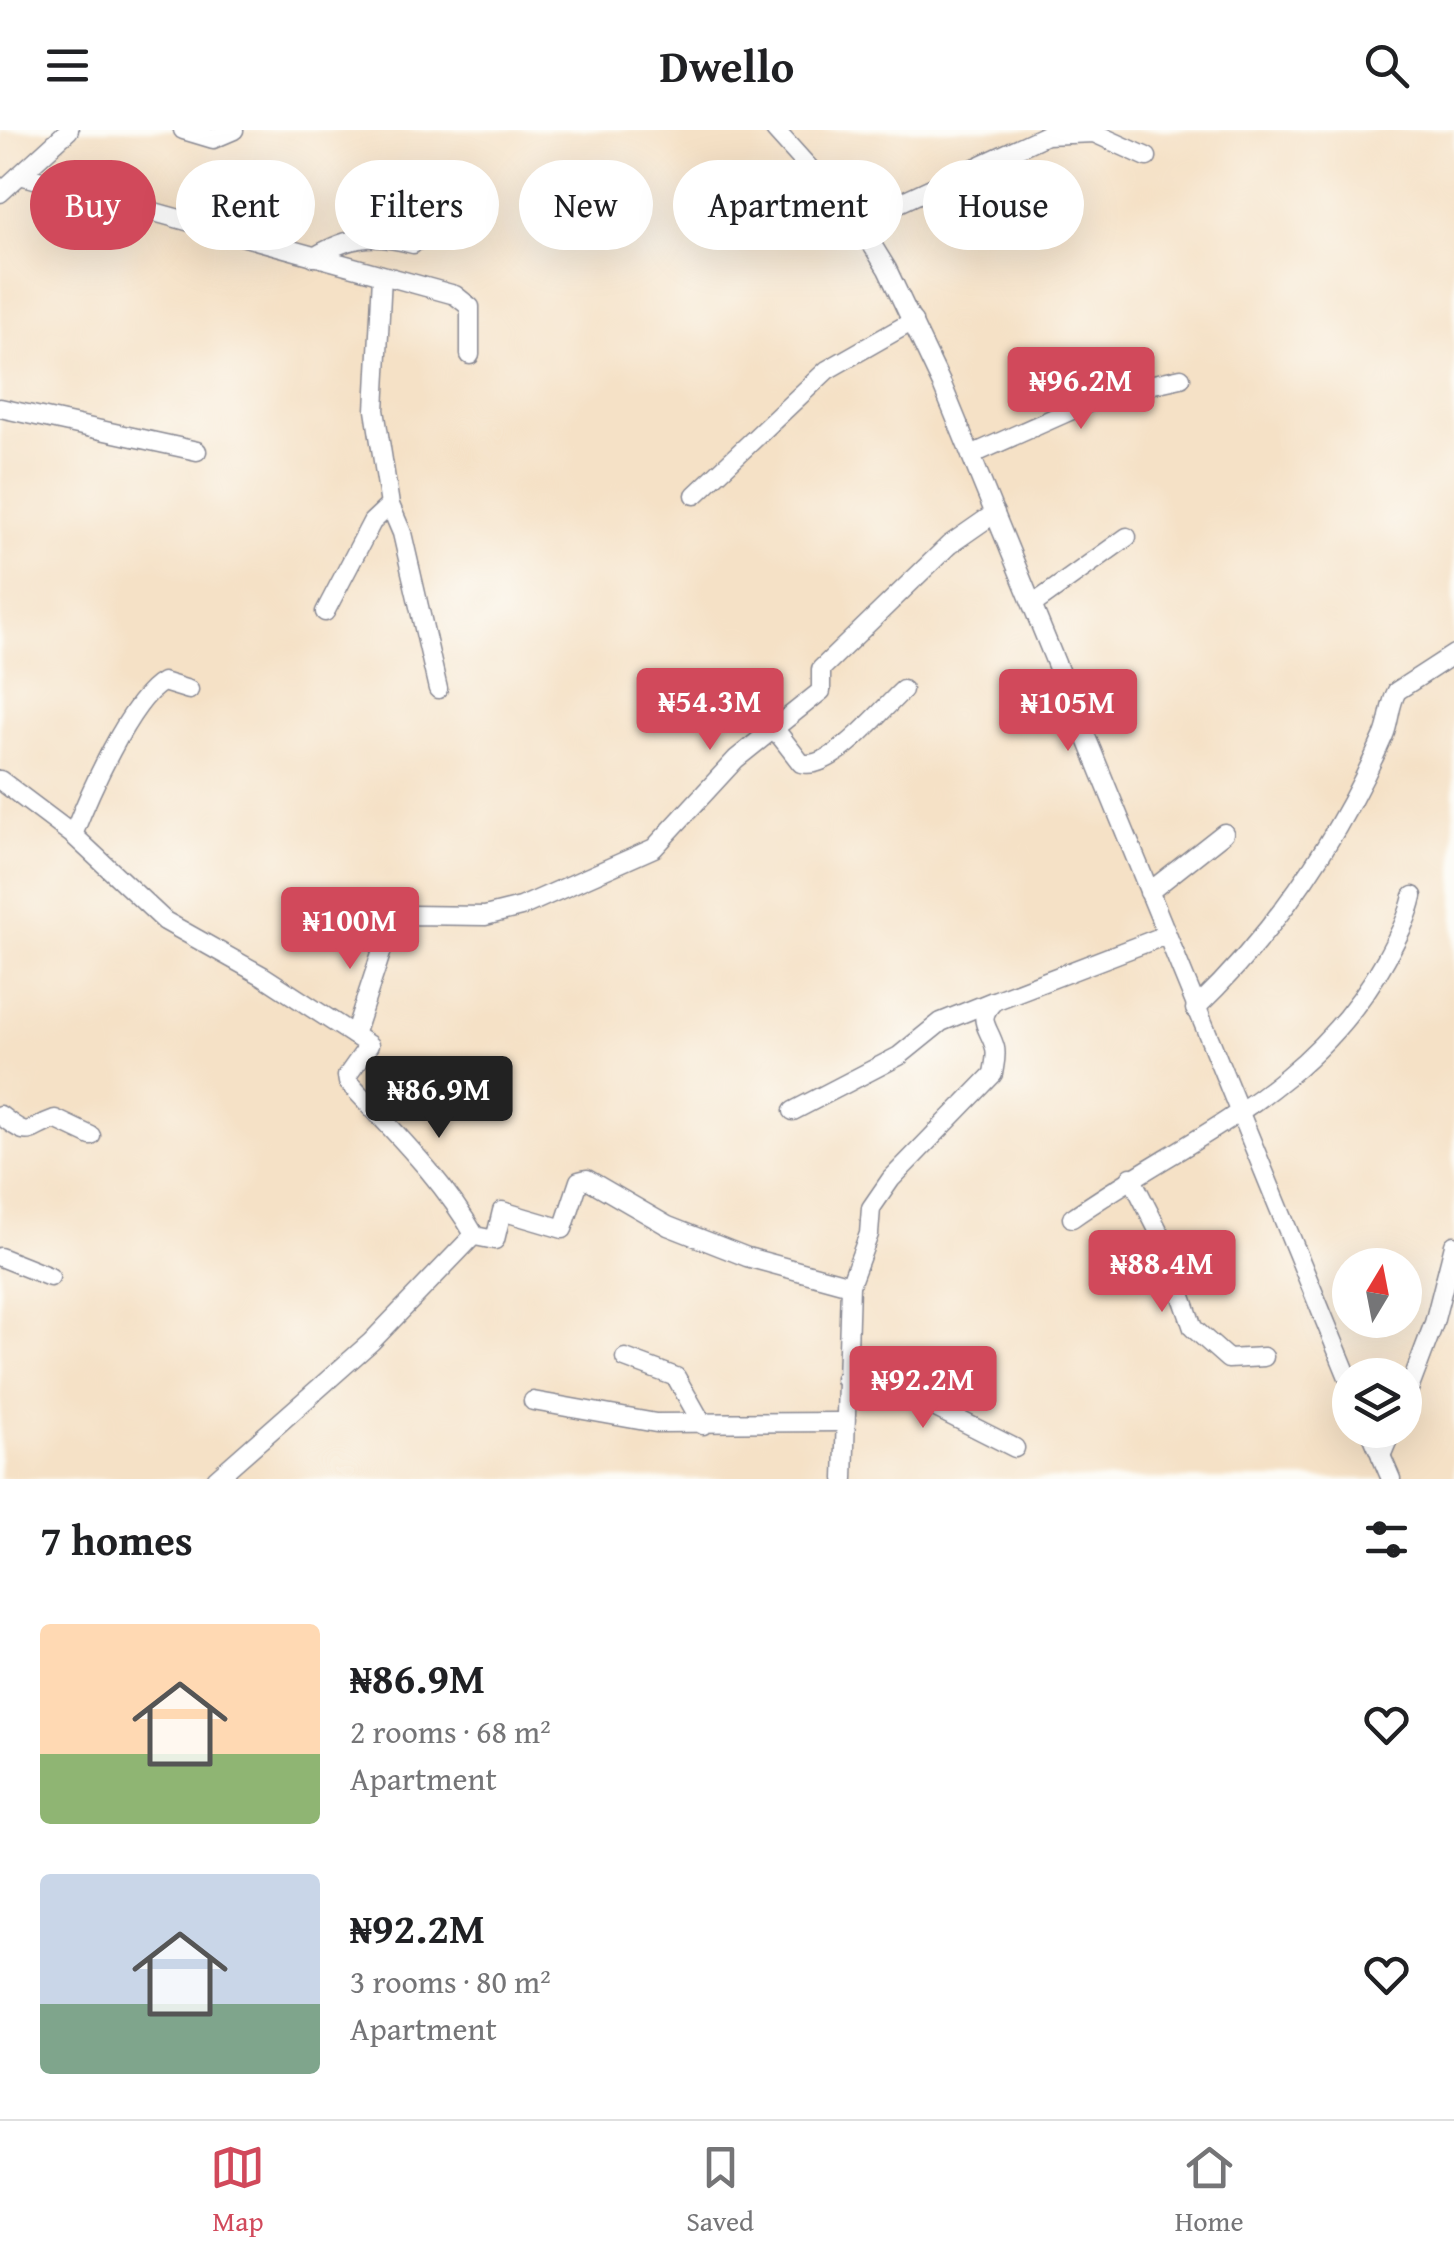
<!DOCTYPE html>
<meta charset="utf-8">
<style>
:root{--surface:#fff;--page:#f2f2f2;--text:#202124;--muted:#757577;--line:#e0e0e0;--accent:#d1495b}
body{margin:0;font-family:"Gentium Book Plus",serif;background:var(--page);color:var(--text);height:100vh;display:flex;flex-direction:column;font-size:38px;white-space:nowrap}
*{box-sizing:border-box;margin:0}
p{font-size:32px;color:var(--muted)}
.icon{flex:none;width:55px;height:55px;fill:none;stroke:currentColor;stroke-width:2;stroke-linecap:round;stroke-linejoin:round}
.map{position:relative;height:1349px;overflow:hidden}
.panel{display:flex;flex-direction:column;background:var(--surface);flex:1}
.panel>*{flex:none}
.guide{position:absolute;left:30px;top:30px;width:1395px;height:90px;display:flex;gap:20px}
.needle{width:65px;rotate:10deg}
.tools{position:absolute;left:1332px;top:1118px;display:grid;gap:20px}
.tools a{display:grid;place-items:center;width:90px;height:90px;border-radius:50%;background:var(--surface);box-shadow:0 10px 40px #0002;font-size:50px}
.price{position:absolute;translate:-50% -85px;padding:0 22px;border-radius:10px;background:var(--accent);color:#fff;font-size:32px;line-height:65px;filter:drop-shadow(0 2px 5px #0008)}
.price::after{content:'';position:absolute;left:50%;top:60px;width:30px;height:22px;margin-left:-15px;background:inherit;clip-path:polygon(0 0,100% 0,50% 100%)}
.price.on{background:#222;color:#fff}
ul{padding:0;list-style:none}
li{display:flex;align-items:center;gap:30px;height:250px;padding:0 40px}
li span{display:grid;place-items:center;flex:none;width:280px;height:200px;border-radius:10px;color:#555}
li>.icon{margin-inline-start:auto}
span .icon{width:120px;height:120px;fill:#fffc;stroke-width:1}
li b{font-size:42px}
h2{display:flex;justify-content:space-between;align-items:center;height:120px;padding:0 40px;font-size:42px}
.tag{padding:0 35px;border-radius:45px;background:var(--surface);box-shadow:0 10px 40px #0002;font-size:35px;line-height:90px}
.tag.on{background:var(--accent);color:#fff}
header{display:flex;justify-content:space-between;align-items:center;height:130px;padding:0 40px;background:var(--surface);font-size:45px;font-weight:700}
.tabs{display:flex;justify-content:space-around;align-items:center;height:140px;border-top:2px solid var(--line);background:var(--surface);font-size:28px;color:var(--muted)}
.tabs a{display:grid;justify-items:center;gap:5px}
.tabs .on{color:var(--accent)}
.map>svg:first-child{display:block}
.lines{fill:none;stroke-linecap:round;stroke-linejoin:round}
.minor-casing{stroke:#888892;stroke-width:21}
.minor{stroke:#fff;stroke-width:18}
</style>
<header><svg class="icon" aria-label="menu" viewBox="0 0 24 24"><path d="M4 6h16M4 12h16M4 18h16"/></svg>Dwello<svg class="icon" aria-label="search" viewBox="0 0 24 24"><circle cx="10" cy="10" r="6"/><path d="M15 15l6 6"/></svg></header>
<div class="map">
<svg width="1454" height="1349" viewBox="0 0 1454 1349">
<rect width="100%" height="100%" fill="#fdfcf7"/>
<filter id="ink" filterUnits="userSpaceOnUse"><feTurbulence type="fractalNoise" baseFrequency=".01" numOctaves="2"/><feDisplacementMap in="SourceGraphic" scale="20" xChannelSelector="R" yChannelSelector="G"/><feConvolveMatrix kernelMatrix="1 2 1 2 8 2 1 2 1" color-interpolation-filters="sRGB"/></filter>
<filter id="wash" filterUnits="userSpaceOnUse"><feTurbulence type="fractalNoise" baseFrequency=".0048" numOctaves="4" result="noise"/><feDisplacementMap in="SourceGraphic" scale="40" xChannelSelector="R" yChannelSelector="G"/><feGaussianBlur stdDeviation="2.25" result="paint"/><feColorMatrix in="noise" values="0 0 0 0 0 0 0 0 0 0 0 0 0 0 0 0 0 1.4 0 .05"/><feComposite in="paint" operator="in"/></filter>
<g filter="url(#wash)">
<rect width="100%" height="100%" fill="#f5e1c6"/>
</g>
<g filter="url(#ink)">
<g class="lines">
<defs>
<g id="minor">
<polyline points="183,0 213,9 234,0"/>
<polyline points="775,0 858,92 887,139 943,257 1350,1252"/>
<polyline points="20,45 455,165 470,177 470,225"/>
<polyline points="0,63 69,0"/>
<polyline points="858,92 1046,5 1094,3 1147,27"/>
<path d="M 314,127 C 350,106 373,103 413,114"/>
<polyline points="382,146 375,280 390,375 402,403 438,559"/>
<polyline points="0,278 197,321"/>
<polyline points="971,325 1108,264 1181,248"/>
<polyline points="695,365 827,240 913,191"/>
<polyline points="1035,473 1127,407"/>
<polyline points="325,482 372,392 390,375"/>
<path d="M 774,598 L 801,633 C 832,642 881,580 903,560"/>
<path d="M 0,650 L 73,705 L 165,791 L 263,846 L 369,915 L 347,946 L 348,952 C 394,1002 442,1048 475,1106 L 495,1110 L 502,1081 L 563,1099 L 579,1051 L 587,1049 L 668,1096 L 747,1127 L 850,1155"/>
<path d="M 73,705 C 87,669 130,569 163,552 L 189,560"/>
<polyline points="1149,762 1224,703"/>
<path d="M 1195,879 C 1277,800 1338,710 1384,605 C 1390,591 1389,575 1397,561 L 1454,524"/>
<polyline points="354,905 391,793 410,785 485,786 521,777 654,718 736,629 821,561 821,539 949,415 995,383"/>
<polyline points="793,981 899,926 941,892 993,871"/>
<path d="M 0,985 C 32,1010 24,1000 55,989 L 91,1006"/>
<polyline points="1131,1047 1161,1106 1193,1198 1228,1229 1264,1227"/>
<path d="M 1072,1088 C 1191,1005 1312,963 1386,829 C 1397,808 1408,789 1413,766"/>
<polyline points="0,1127 50,1147"/>
<polyline points="625,1228 676,1247 703,1295"/>
<polyline points="845,1249 916,1268 1015,1318"/>
<polyline points="1405,1270 1434,1193 1454,1115"/>
<polyline points="533,1271 656,1293 842,1292"/>
<polyline points="1370,1300 1391,1349"/>
<polyline points="1381,1326 1392,1300"/>
<polyline points="216,1349 371,1212 474,1105"/>
<path d="M 844,1349 L 850,1155 L 869,1104 L 871,1078 L 891,1049 L 993,944 C 994,936 997,926 995,918 C 989,896 975,891 994,871 L 1166,805"/>
</g>
</defs>
<use href="#minor" class="minor-casing"/>
<use href="#minor" class="minor"/>
</g>
</g>
</svg>
<div class="tools">
<a><svg class="needle" viewBox="-14 -14 28 28"><path d="M0-13l5 13h-10z" fill="#e53935"/><path d="M0 13l5-13h-10z" fill="#757577"/></svg></a>
<a><svg class="icon" aria-label="layers" viewBox="0 0 24 24"><path d="M12 4l9 5-9 5-9-5zM3 14l9 5 9-5"/></svg></a>
</div>
<b class="price" style="left:1081px;top:302px">₦96.2M</b>
<b class="price" style="left:710px;top:623px">₦54.3M</b>
<b class="price" style="left:1068px;top:624px">₦105M</b>
<b class="price" style="left:350px;top:842px">₦100M</b>
<b class="price on" style="left:439px;top:1011px">₦86.9M</b>
<b class="price" style="left:1162px;top:1185px">₦88.4M</b>
<b class="price" style="left:923px;top:1301px">₦92.2M</b>
<div class="guide">
<a class="tag on">Buy</a>
<a class="tag">Rent</a>
<a class="tag">Filters</a>
<a class="tag">New</a>
<a class="tag">Apartment</a>
<a class="tag">House</a>
</div>
</div>
<section class="panel">
<h2>7 homes<svg class="icon" aria-label="filters" viewBox="0 0 24 24"><path d="M4 7h16M4 17h16"/><circle cx="9" cy="7" r="2"/><circle cx="15" cy="17" r="2"/></svg></h2>
<ul>
<li><span style="background:linear-gradient(#ffd9b3 65%,#8fb573 0)"><svg class="icon" aria-label="home" viewBox="0 0 24 24"><path d="M3 11l9-7 9 7M6 9v11h12V9"/></svg></span><div><b>₦86.9M</b><p>2 rooms · 68 m²</p><p>Apartment</p></div><svg class="icon" aria-label="heart" viewBox="0 0 24 24"><path d="M12 20l-8-8c-3-5 5-10 8-4 3-6 11-1 8 4z"/></svg></li>
<li><span style="background:linear-gradient(#c9d6e8 65%,#7fa58c 0)"><svg class="icon" aria-label="home" viewBox="0 0 24 24"><path d="M3 11l9-7 9 7M6 9v11h12V9"/></svg></span><div><b>₦92.2M</b><p>3 rooms · 80 m²</p><p>Apartment</p></div><svg class="icon" aria-label="heart" viewBox="0 0 24 24"><path d="M12 20l-8-8c-3-5 5-10 8-4 3-6 11-1 8 4z"/></svg></li>
</ul>
</section>
<nav class="tabs">
<a class="on"><svg class="icon" aria-label="map" viewBox="0 0 24 24"><path d="M3 6l6-2 6 2 6-2v14l-6 2-6-2-6 2zM9 4v14M15 6v14"/></svg>Map</a>
<a><svg class="icon" aria-label="saved" viewBox="0 0 24 24"><path d="M7 4h10v16l-5-4-5 4z"/></svg>Saved</a>
<a><svg class="icon" aria-label="home" viewBox="0 0 24 24"><path d="M3 11l9-7 9 7M6 9v11h12V9"/></svg>Home</a>
</nav>
